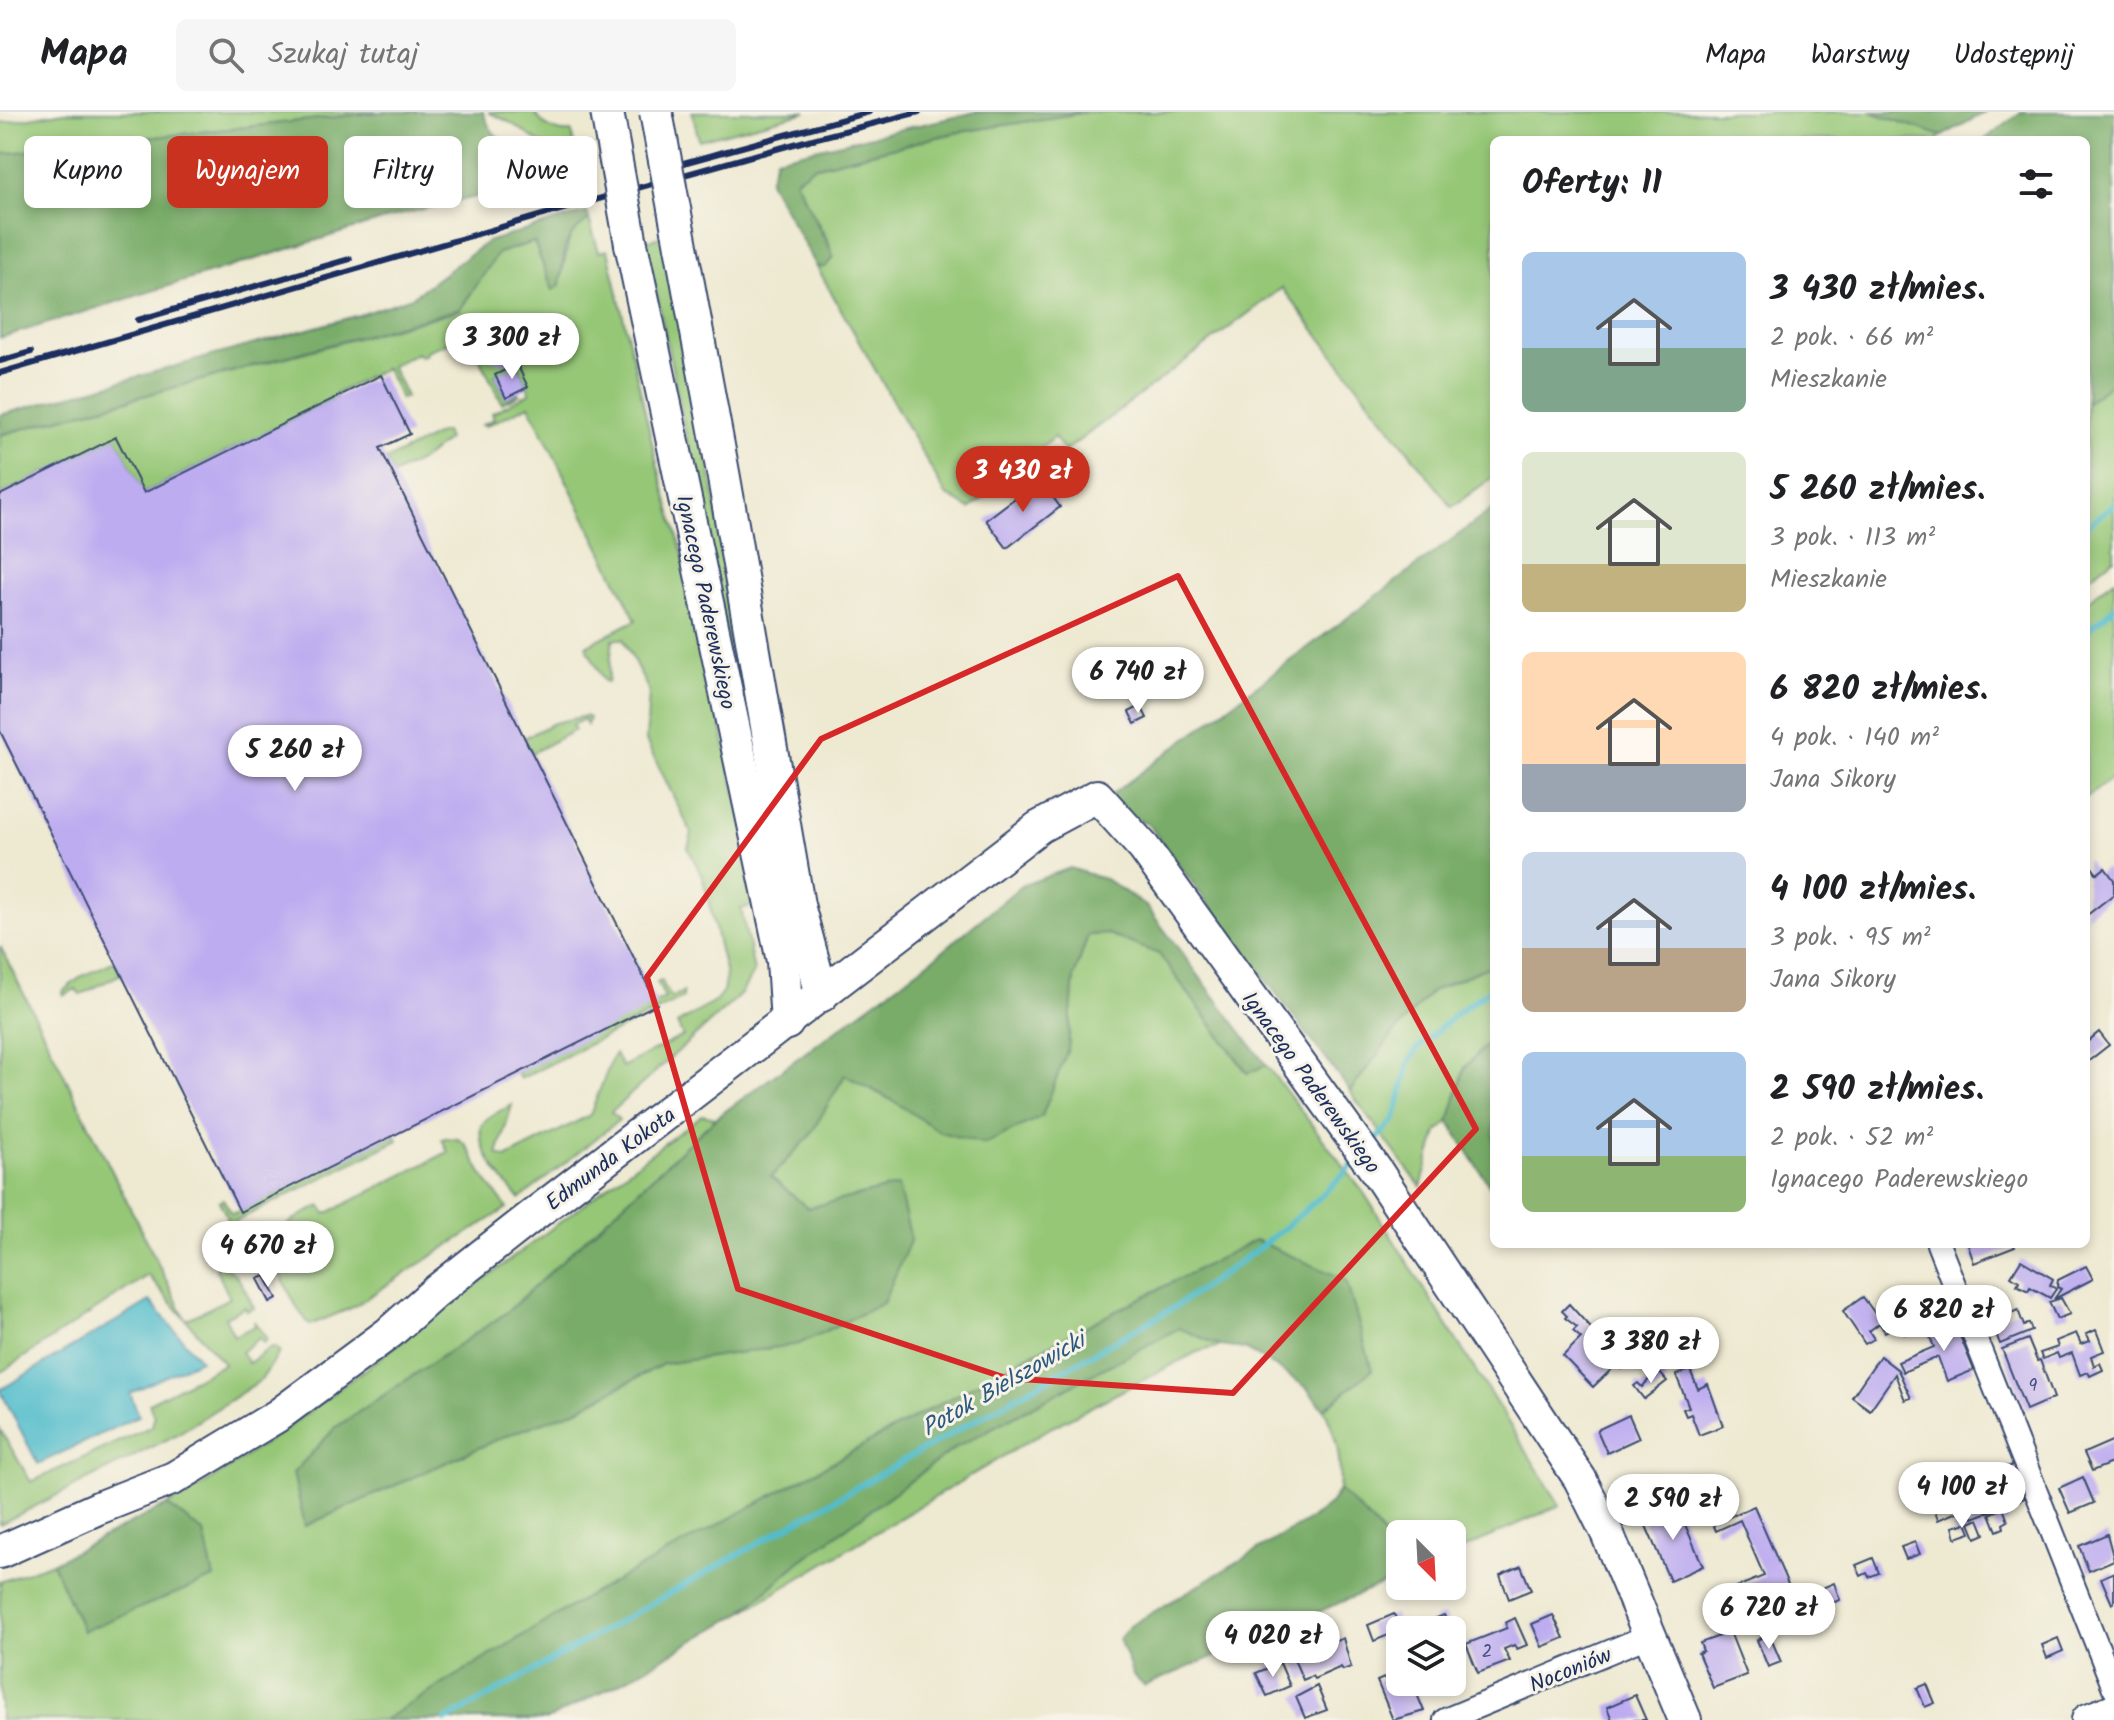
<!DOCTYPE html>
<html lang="pl">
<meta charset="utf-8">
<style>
:root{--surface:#fff;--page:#f6f6f6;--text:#202124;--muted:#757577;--line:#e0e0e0;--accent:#c8321e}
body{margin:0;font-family:Kalam,sans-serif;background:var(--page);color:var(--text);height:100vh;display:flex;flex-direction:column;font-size:30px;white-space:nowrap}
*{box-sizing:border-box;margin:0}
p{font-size:26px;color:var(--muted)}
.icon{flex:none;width:44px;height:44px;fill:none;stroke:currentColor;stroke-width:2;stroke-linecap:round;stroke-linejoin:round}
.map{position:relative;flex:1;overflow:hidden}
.panel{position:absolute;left:1490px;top:24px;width:600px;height:1112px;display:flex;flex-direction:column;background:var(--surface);border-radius:12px;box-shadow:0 4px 12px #0003}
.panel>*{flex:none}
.banner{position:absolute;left:24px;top:24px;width:760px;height:72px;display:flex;gap:16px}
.needle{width:52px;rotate:156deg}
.fabs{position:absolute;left:1386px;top:1408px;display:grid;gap:16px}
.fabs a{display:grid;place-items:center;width:80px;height:80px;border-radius:12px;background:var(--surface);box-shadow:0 4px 12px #0003;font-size:40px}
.price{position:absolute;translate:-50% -68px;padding:0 18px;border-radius:28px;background:#fff;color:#222;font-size:26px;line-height:52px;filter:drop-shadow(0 2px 4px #0008)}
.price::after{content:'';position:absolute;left:50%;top:48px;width:24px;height:18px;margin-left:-12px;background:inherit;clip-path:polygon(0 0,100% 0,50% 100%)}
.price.current{background:var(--accent);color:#fff}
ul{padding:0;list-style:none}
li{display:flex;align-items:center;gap:24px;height:200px;padding:0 32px}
li span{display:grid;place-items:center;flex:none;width:224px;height:160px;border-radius:12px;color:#555}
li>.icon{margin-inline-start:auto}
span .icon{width:96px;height:96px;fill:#fffc;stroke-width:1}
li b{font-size:34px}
h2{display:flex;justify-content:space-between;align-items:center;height:96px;padding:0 32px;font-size:34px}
.chip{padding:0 28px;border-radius:12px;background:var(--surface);box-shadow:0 4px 12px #0003;font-size:28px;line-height:72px}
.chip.current{background:var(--accent);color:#fff}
header{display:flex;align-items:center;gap:48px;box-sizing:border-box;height:112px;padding:0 40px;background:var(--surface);border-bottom:2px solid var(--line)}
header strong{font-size:38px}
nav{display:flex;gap:44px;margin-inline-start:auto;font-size:28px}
.search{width:560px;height:72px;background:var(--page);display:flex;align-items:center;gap:20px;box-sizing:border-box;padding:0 28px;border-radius:12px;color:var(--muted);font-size:30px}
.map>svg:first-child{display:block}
.green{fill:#96c777;stroke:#587b6a;stroke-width:2}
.forest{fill:#78ac68;stroke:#4a6e63;stroke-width:2}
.water{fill:#50bccb;stroke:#367694;stroke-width:2}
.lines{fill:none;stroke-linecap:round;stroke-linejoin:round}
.stream{stroke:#50bccb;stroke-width:6}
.building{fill:#bdacf0}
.street-casing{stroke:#3b4b6f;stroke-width:26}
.secondary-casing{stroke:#3b4b6f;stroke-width:36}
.street{stroke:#fff;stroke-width:22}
.secondary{stroke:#fff;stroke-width:32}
.rail{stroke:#1b2f5e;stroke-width:6}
.secondary-bridge-casing{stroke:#3b4b6f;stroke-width:36;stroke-linecap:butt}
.secondary-bridge{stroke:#fff;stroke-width:32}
.marked{fill:none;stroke:#d62828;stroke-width:6;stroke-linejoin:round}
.labels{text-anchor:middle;stroke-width:6;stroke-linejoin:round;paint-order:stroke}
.number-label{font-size:18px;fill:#444e82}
.street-label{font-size:22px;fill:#1b2f5e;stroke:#f7f3e8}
.water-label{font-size:24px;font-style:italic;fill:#2b597f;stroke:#f7f3e8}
</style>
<header>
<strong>Mapa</strong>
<div class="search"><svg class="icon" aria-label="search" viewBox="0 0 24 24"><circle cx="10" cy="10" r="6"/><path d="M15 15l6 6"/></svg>Szukaj tutaj</div>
<nav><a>Mapa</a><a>Warstwy</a><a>Udostępnij</a></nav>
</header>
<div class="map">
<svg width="2114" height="1608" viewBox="0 0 2114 1608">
<rect width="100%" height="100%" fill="#f7f3e8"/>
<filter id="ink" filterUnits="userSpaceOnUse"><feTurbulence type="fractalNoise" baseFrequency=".0125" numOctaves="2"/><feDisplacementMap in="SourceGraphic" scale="16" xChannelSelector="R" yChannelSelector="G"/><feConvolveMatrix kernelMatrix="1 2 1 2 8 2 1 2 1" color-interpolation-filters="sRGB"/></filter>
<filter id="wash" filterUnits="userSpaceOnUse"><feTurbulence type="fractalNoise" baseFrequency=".006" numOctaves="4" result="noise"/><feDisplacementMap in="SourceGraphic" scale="32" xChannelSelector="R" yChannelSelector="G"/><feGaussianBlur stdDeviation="1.8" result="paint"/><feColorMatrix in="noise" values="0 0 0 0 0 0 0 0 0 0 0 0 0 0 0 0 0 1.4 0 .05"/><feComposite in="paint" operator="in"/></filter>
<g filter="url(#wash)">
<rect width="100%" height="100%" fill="#eee9d1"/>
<g class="green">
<polygon points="65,0 382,0 0,42 0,11"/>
<path d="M 488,0 L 534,0 C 543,14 555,22 572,20 L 575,38 C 548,43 533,24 511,11 C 504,7 496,4 488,0 Z"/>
<polygon points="692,0 806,0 699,28"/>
<polygon points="1087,0 1871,0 1942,24 1937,28 1494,28 1494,364 1452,395 1282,176 1065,339 1054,325 970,397 946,383 817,155 825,155 830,133 795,68 813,55 954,21"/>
<path d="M 589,107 L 599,140 L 608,138 L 657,352 L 686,454 L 760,791 L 741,797 L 754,860 L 740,883 L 611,1000 L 619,1008 L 520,1087 C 506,1073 469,1029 484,1010 C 490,1002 503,998 512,993 L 497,1042 L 506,1046 L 590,1003 L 613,944 L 615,942 L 622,955 L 683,924 L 677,912 L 716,889 L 723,880 L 726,863 L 703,766 L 688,736 L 692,722 L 646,629 L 649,579 L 623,527 L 613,527 L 608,570 L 604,569 L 586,534 L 636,508 L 529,293 L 486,314 L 482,313 L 494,307 L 492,301 L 530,281 L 518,253 L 495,263 L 506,286 L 518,280 L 519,283 L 502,291 L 468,223 L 426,239 L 426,243 L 420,244 L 417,241 L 391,254 L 406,285 L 401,287 L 386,256 L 335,282 L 336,286 L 144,381 L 116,326 L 0,383 L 0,323 L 460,198 L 498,141 L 534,130 L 552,177 L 561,166 L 569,128 L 573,121 Z"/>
<polygon points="671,122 781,788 646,129"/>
<polygon points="2114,269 2114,446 2086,468 2086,291"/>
<polygon points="442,320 445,320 448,327 422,348 393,363 386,348"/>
<polygon points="2114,467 2114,664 2086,686 2086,491"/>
<polygon points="585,604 589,606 587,613 584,607 572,613 575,618 532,641 524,626 554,611"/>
<path d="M 1108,822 L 1159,842 L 1247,961 L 1266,953 L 1364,1081 L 1560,1393 L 1452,1442 L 1452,1422 L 1400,1422 L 1400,1449 L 1379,1419 L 1339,1378 C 1342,1349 1337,1323 1324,1297 L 1372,1258 L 1346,1169 L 1255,1128 L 593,1481 L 384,1608 L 0,1608 L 0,1470 L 52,1451 L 83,1519 L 204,1421 L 167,1393 L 197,1377 L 283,1319 L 702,1003 L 716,1006 L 506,1201 L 335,1316 L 305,1414 L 507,1323 L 574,1299 L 663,1252 L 703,1244 L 898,1074 L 808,1096 L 770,1065 L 809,1025 L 845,963 L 891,988 L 1068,937 L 1074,865 L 1088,823 Z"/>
<path d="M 0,834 L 186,1208 L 230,1186 L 216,1157 L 217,1152 C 238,1157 245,1178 254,1196 L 247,1199 L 245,1195 L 225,1205 L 234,1224 L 255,1214 L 254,1209 L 267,1227 L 264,1231 L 259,1226 L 241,1240 L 249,1251 L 270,1236 L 274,1235 L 280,1240 L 261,1268 L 176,1323 L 0,1412 L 0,1317 L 31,1370 L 152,1314 L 154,1305 L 149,1291 L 224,1252 L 148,1163 L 0,1261 Z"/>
<polygon points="115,849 121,862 80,883 76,877 64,883 62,880 82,864"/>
<polygon points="1494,852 1494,925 1465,955 1449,1010 1437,1020 1421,1075 1350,980 1391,924 1432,879"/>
<polygon points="661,868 671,886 683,880 683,886 520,967 517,961 665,886 657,870"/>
<polygon points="395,1022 398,1028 224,1115 216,1114 228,1107 219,1089 223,1087 232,1102 240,1099"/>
<path d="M 445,1026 L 458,1027 L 466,1033 L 485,1067 L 507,1096 L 351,1196 L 310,1213 L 297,1196 L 275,1152 L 279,1151 C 275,1114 291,1108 321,1094 L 326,1102 L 448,1040 L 442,1027 Z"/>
<polygon points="1179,1216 1221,1234 1197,1240 1052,1315 741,1501 799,1450 958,1334"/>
</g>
<g class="forest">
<path d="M 382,0 L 483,0 C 500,52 530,13 549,51 L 547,56 L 536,65 L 535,71 L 395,104 L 0,226 L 0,42 Z"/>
<polygon points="976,0 1087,0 954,21 813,55 795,68 834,145 825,155 817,155 769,69 776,46"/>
<polygon points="1871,0 1986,0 1942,24"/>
<polygon points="2021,0 2114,0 2114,269 2086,291 2086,28 1984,28"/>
<polygon points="587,100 589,107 573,121 565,135 560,173 553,178 534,130 498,141 460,197 0,323 0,303 359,203 412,185 487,130"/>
<polygon points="1494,396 1494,852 1432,879 1391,924 1350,979 1148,712 1099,692"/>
<polygon points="1070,756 1107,768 1147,795 1266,953 1248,961 1159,842 1108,822 1088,823 1074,865 1068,937 1042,1004 985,1032 940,1020 892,988 845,963 809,1025 771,1065 808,1096 898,1074 911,1127 883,1191 799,1232 663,1252 574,1299 507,1323 305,1414 293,1361 335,1316 506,1201 716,1006 933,847 1021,774"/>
<polygon points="1494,925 1494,1078 1493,1079 1449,1010 1465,955"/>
<polygon points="1255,1128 1346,1168 1372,1258 1324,1297 1306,1275 1265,1248 1245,1237 1221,1234 1179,1216 958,1334 799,1450 741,1501 625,1568 547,1608 384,1608 593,1481 1018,1249"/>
<path d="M 1339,1378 C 1362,1402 1400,1430 1400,1465 L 1144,1574 L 1133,1563 L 1119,1527 L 1130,1514 L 1313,1405 L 1331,1391 Z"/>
<polygon points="167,1393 204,1421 214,1466 83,1519 52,1451"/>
</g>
<polygon class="water" points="150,1189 200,1248 130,1281 139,1304 38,1352 0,1278"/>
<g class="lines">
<g class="stream">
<polyline points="2086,414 2114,392"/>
<polyline points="2086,519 2114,496"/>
<polyline points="1370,1034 1395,1007 1409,951 1417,937 1456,902 1494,874"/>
<path d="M 446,1608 L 1173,1196 C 1239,1152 1303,1107 1357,1048"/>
</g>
</g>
<g id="blocks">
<g class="building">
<circle cx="502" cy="235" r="16"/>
<polygon points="517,252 528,275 506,286 495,263"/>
<polygon points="381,263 410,322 380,336 657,892 240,1100 0,619 0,383 116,325 144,381"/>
<polygon points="1040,367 1060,395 1007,436 986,408"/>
<polygon points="1141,594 1147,606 1135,612 1129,600"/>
<polygon points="2086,747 2097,762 2105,756 2114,768 2114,782 2086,804"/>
<polygon points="2099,920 2109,933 2086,951 2086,931"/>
<polygon points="1972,1132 2013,1132 2015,1135 1974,1151 1968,1133"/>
<polygon points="2021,1148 2053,1167 2050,1173 2056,1177 2050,1186 2030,1175 2028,1179 2017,1173 2019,1169 2011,1164"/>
<polygon points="2086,1154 2093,1167 2054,1187 2061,1177 2057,1175 2058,1168"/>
<polygon points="265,1164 277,1186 270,1190 258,1167"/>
<polygon points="1863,1185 1881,1210 1869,1219 1874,1227 1865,1232 1843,1199"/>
<polygon points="2061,1186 2070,1202 2057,1207 2049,1190"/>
<polygon points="1569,1192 1599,1225 1591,1231 1615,1254 1593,1275 1563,1244 1581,1226 1573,1219 1577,1215 1565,1206 1567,1204 1562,1199"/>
<polygon points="2018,1198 2024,1214 2029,1211 2032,1219 2000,1232 1991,1209"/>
<polygon points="1897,1202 1902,1210 1885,1220 1880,1212"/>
<polygon points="1916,1204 1921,1213 1905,1222 1900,1214"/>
<polygon points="1630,1209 1650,1229 1622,1257 1602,1237"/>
<polygon points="1954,1209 1974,1258 1947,1269 1938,1245 1903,1260 1898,1250 1934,1235 1928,1220"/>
<polygon points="2096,1218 2104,1239 2091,1244 2094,1254 2100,1251 2103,1258 2090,1264 2088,1260 2080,1263 2072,1241 2059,1246 2057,1241 2043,1247 2040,1241 2058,1235 2056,1229 2076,1221 2081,1232 2085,1231 2090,1229 2086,1222"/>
<polygon points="2028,1227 2037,1249 2040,1248 2054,1286 2026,1298 2002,1237"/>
<polygon points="1880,1244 1898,1258 1911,1286 1905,1288 1895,1262 1870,1298 1852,1285"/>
<polygon points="1690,1258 1698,1277 1708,1272 1723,1314 1699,1323 1691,1302 1686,1304 1683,1297 1689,1295 1676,1263"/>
<polygon points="1660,1261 1667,1269 1644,1287 1634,1274 1638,1271 1642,1275 1654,1262 1656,1264"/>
<polygon points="1629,1303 1639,1326 1607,1341 1597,1318"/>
<polygon points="2114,1328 2114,1350 2092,1359 2084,1341"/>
<polygon points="2013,1353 2025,1386 1973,1406 1968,1394 1978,1390 1981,1397 1998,1391 1987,1363"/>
<polygon points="2083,1365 2094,1391 2070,1401 2059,1376"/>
<polygon points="1953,1391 1957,1400 1938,1408 1935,1399"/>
<polygon points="1676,1392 1703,1454 1670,1469 1643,1407"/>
<polygon points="1754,1394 1790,1477 1743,1497 1734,1476 1764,1464 1740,1408 1716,1419 1713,1412"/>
<polygon points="2003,1396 2008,1409 2003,1412 2004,1416 1997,1419 1990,1402"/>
<polygon points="1979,1407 1985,1422 1976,1426 1970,1411"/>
<polygon points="1967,1411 1971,1421 1956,1426 1953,1415"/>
<polygon points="2107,1422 2114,1448 2089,1459 2079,1434"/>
<polygon points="1915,1430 1920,1442 1906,1447 1901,1435"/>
<polygon points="1873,1446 1879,1461 1869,1465 1867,1461 1861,1464 1856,1453"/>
<polygon points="1521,1454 1531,1478 1509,1487 1500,1463"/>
<polygon points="2114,1460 2114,1491 2112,1492 2101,1466"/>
<polygon points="1834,1471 1840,1488 1829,1492 1822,1476"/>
<polygon points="1803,1478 1808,1491 1798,1496 1792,1482"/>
<polygon points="1394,1502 1401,1518 1374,1529 1368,1513"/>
<polygon points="1444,1503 1451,1518 1433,1518 1431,1513 1436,1511 1434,1507"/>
<polygon points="1553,1503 1564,1526 1542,1535 1532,1512"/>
<polygon points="1515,1506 1527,1533 1517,1537 1514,1533 1504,1537 1510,1549 1478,1561 1466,1532 1507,1516 1505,1511"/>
<polygon points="1730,1520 1747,1563 1713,1576 1698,1541 1703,1539 1700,1531"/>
<polygon points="1769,1522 1781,1550 1768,1555 1757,1528"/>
<polygon points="1343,1526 1351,1555 1343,1558 1341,1555 1314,1567 1312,1564 1303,1568 1293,1545 1282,1549 1278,1539 1296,1532 1301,1544"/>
<polygon points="2058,1526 2063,1539 2047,1546 2042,1533"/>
<polygon points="1452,1548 1462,1571 1438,1581 1434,1570 1452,1570"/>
<polygon points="1280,1551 1290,1574 1267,1584 1256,1561"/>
<polygon points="1393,1562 1397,1572 1412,1570 1424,1599 1393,1608 1377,1569"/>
<polygon points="1927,1572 1935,1591 1925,1595 1917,1576"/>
<polygon points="1317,1574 1327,1598 1305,1606 1296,1585"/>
<polygon points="1635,1583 1646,1608 1612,1608 1607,1595"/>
</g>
</g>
</g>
<g filter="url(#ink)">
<use href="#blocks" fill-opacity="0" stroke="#3b4b6f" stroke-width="2"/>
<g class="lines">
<defs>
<g id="street">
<polyline points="1938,1132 2114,1576"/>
<polyline points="1445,1608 1650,1523"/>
</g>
<g id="secondary">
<polyline points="678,118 724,366 798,793 822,883"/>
<polyline points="631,132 783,849 787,911"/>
<polyline points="0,1440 98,1396 174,1366 277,1304 389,1221 434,1181 527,1108 1039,715 1097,684 1144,736 1375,1057 1580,1367 1607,1421 1685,1608"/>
<polyline points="2088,1608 2114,1598"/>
</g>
</defs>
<use href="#street" class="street-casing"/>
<use href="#secondary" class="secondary-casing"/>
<use href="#street" class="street"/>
<use href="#secondary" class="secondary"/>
<g class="rail">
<polyline points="676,53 869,0"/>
<polyline points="138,208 350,147"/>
<polyline points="0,249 31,240"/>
<polyline points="0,261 570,95 805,29 919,0"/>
</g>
<defs>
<g id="secondary-bridge">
<polyline points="607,0 631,132"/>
<polyline points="656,0 678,118"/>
</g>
</defs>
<use href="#secondary-bridge" class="secondary-bridge-casing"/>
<use href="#secondary-bridge" class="secondary-bridge"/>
</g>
</g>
<path class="marked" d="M 1178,464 L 1476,1017 L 1233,1281 L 1006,1266 L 738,1177 L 647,865 L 821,627 Z"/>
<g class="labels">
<g class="number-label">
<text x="2033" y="1279">9</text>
<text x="1487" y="1545">2</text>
</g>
<g class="street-label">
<text transform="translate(707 490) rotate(78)" y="8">Ignacego Paderewskiego</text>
<text transform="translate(1312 970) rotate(54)" y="8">Ignacego Paderewskiego</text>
<text transform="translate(610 1046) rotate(-37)" y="8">Edmunda Kokota</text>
<text transform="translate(1570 1557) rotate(-22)" y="8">Noconiów</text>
</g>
<g class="water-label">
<text transform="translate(1003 1272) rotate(-30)" y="8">Potok Bielszowicki</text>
</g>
</g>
</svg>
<div class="fabs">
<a><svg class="needle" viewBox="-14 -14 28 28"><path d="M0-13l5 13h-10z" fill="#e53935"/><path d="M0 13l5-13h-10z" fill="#757577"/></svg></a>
<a><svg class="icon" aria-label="layers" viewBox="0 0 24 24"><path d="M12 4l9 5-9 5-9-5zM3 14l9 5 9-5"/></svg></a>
</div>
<b class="price" style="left:512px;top:269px">3 300 zł</b>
<b class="price current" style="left:1023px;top:402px">3 430 zł</b>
<b class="price" style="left:1138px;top:603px">6 740 zł</b>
<b class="price" style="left:295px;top:681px">5 260 zł</b>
<b class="price" style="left:268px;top:1177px">4 670 zł</b>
<b class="price" style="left:1944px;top:1241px">6 820 zł</b>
<b class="price" style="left:1651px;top:1273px">3 380 zł</b>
<b class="price" style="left:1962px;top:1418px">4 100 zł</b>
<b class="price" style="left:1673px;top:1430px">2 590 zł</b>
<b class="price" style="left:1769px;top:1539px">6 720 zł</b>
<b class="price" style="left:1273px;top:1567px">4 020 zł</b>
<div class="banner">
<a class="chip">Kupno</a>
<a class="chip current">Wynajem</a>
<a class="chip">Filtry</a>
<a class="chip">Nowe</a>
</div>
<section class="panel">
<h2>Oferty: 11<svg class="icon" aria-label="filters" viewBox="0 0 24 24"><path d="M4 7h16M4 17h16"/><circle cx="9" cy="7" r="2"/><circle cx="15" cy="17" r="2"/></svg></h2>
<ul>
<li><span style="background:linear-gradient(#a9c7e8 60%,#7fa58c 0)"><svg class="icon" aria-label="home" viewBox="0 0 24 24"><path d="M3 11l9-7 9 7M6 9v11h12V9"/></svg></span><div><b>3 430 zł/mies.</b><p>2 pok. · 66 m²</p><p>Mieszkanie</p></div></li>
<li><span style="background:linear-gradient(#dfe7d0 70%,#c2b280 0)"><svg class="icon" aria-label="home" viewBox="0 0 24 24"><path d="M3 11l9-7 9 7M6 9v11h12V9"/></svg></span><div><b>5 260 zł/mies.</b><p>3 pok. · 113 m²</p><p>Mieszkanie</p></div></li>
<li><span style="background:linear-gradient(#ffd9b3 70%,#9aa5b1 0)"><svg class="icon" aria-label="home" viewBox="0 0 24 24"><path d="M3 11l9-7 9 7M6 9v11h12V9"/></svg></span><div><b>6 820 zł/mies.</b><p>4 pok. · 140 m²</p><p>Jana Sikory</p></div></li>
<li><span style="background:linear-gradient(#c9d6e8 60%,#b9a48a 0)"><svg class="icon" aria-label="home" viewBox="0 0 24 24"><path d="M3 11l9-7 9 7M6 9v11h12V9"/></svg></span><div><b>4 100 zł/mies.</b><p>3 pok. · 95 m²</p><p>Jana Sikory</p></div></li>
<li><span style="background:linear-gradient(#a9c7e8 65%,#8fb573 0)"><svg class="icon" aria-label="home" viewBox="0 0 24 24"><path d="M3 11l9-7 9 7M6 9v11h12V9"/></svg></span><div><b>2 590 zł/mies.</b><p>2 pok. · 52 m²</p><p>Ignacego Paderewskiego</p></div></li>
</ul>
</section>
</div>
